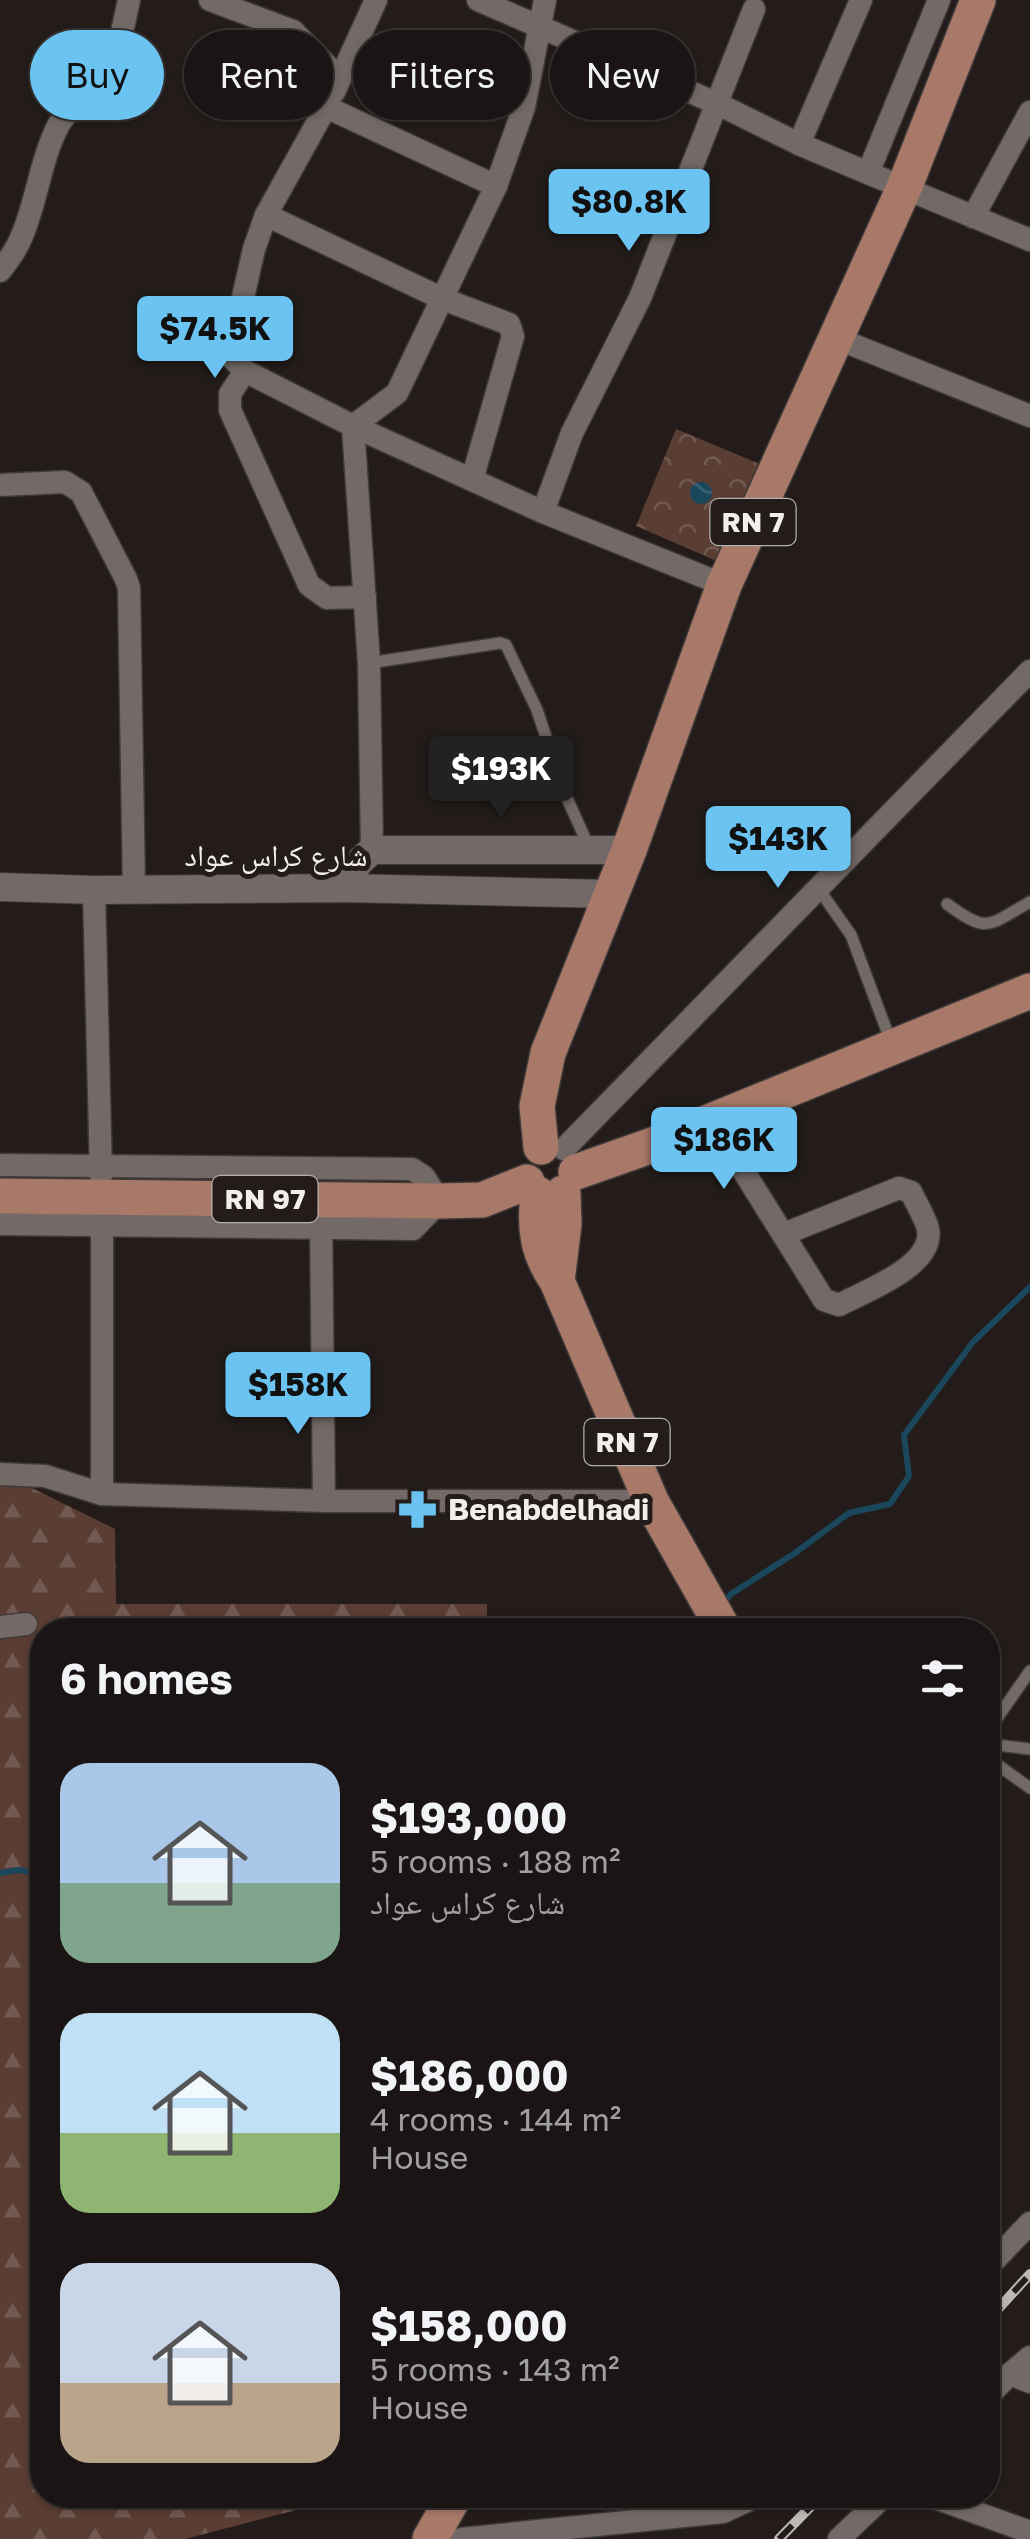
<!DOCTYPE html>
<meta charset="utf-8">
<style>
:root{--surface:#1a1514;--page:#272222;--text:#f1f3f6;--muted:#9f9fa0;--line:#383434;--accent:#6ac3f1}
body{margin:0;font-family:"Golos Text","Noto Naskh Arabic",sans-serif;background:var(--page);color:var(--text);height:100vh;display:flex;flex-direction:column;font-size:38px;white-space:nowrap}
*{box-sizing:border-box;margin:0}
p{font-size:32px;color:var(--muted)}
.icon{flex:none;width:55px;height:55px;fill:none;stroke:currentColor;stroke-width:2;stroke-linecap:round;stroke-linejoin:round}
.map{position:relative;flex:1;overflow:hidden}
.drawer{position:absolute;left:30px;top:1618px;width:970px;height:890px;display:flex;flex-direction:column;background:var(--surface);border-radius:40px;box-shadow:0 2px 8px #0004,0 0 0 2px var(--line)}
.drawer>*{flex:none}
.guide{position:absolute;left:30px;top:30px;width:970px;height:90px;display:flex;gap:20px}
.price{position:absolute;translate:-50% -85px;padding:0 22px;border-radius:10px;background:var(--accent);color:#111;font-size:32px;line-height:65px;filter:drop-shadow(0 2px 5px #0008)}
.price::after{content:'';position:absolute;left:50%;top:60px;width:30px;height:22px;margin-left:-15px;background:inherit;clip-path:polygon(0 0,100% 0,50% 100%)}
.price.active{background:#222;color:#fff}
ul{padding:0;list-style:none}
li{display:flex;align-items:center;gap:30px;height:250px;padding:0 30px}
li span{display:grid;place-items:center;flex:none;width:280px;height:200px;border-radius:30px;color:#555}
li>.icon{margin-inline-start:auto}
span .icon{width:120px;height:120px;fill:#fffc;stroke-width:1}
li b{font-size:42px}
h2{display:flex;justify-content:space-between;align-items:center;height:120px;padding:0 30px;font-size:42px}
.chip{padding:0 35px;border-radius:45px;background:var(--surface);box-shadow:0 2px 8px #0004,0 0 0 2px var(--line);font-size:35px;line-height:90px}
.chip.active{background:var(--accent);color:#111}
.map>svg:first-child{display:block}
.forest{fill:url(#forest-firs)}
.park{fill:url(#park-crowns)}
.water{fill:url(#water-waves)}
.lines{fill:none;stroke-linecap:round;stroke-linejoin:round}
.stream{stroke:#1a475c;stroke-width:6}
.service-casing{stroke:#3f3a38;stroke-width:14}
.minor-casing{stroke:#3f3a38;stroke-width:25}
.tertiary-casing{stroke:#3f3a38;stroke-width:30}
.primary-casing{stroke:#3f3a38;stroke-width:38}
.service{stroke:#736a67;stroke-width:11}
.minor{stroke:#736a67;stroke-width:22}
.tertiary{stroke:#736a67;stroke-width:28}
.primary{stroke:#a87969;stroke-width:35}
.rail-casing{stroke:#beb8b6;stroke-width:10}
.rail{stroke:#231c1a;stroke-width:6;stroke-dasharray:19;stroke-linecap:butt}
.labels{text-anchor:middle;stroke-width:10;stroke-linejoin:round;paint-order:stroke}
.shield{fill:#231c1a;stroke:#b5afad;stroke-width:2.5}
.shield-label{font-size:28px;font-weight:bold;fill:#f3eeec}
.street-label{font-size:30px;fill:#f3eeec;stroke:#231c1a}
.poi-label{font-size:30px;font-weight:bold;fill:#f3eeec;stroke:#231c1a;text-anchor:start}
</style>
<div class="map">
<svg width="1030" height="2539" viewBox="0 0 1030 2539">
<defs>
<pattern id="forest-firs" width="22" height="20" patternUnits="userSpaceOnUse" patternTransform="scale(2.5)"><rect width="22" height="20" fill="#5a3d33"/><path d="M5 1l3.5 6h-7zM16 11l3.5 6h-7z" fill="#725951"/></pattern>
<pattern id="park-crowns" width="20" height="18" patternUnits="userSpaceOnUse" patternTransform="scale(2.5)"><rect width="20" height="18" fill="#5a3d33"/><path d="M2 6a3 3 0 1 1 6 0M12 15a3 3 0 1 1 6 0" fill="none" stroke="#725951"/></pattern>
<pattern id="water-waves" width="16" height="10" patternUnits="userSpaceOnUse" patternTransform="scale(2.5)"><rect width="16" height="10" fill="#1a475c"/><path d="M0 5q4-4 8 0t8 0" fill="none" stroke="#3c6274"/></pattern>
</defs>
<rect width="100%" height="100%" fill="#231c1a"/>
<polygon class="forest" points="14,1479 115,1529 116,1604 487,1604 487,1630 42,1630 42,2495 324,2495 319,2504 185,2539 0,2539 0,1482"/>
<polygon class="park" points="676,429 760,464 719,562 636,526"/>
<circle class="water" cx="701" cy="493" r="11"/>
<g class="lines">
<g class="stream">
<polyline points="723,1604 731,1594 795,1553 849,1513 890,1504 909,1476 904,1435 973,1342 1030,1287"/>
<polyline points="0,1873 18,1870 42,1874"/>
</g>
<defs>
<g id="service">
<polyline points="369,663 500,643 506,645 537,710 565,794 590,849"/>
<polyline points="818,888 851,935 891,1042"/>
<path d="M 947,904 C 989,935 988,925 1030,902"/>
<polyline points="988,1731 1030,1671"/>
<polyline points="988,1744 1030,1749"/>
<polyline points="988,1758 1030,1788"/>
</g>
<g id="minor">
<polyline points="210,0 293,31 340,79"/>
<polyline points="478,0 718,104 799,144 861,0"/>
<polyline points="545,0 524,107 496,186 397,393 353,426 543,512 724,585"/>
<polyline points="334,92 376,0"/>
<polyline points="799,144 868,173 939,0"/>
<polyline points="868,173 1030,240"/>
<polyline points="266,215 443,299 509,324 513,336 472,480"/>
<polyline points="973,217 1030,112"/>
<path d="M 0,271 C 8,261 16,250 21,238 C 37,202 40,161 58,126 C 76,94 99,100 111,82 L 129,0"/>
<polyline points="836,338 1030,416"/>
<polyline points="245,371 230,394 230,410 309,585 327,598 365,597"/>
<polyline points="0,485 65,482 81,492 126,579 129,588 134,889"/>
<polyline points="543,512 572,433 640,298 754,9"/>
<polyline points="372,850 369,663 353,426 245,371 231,357 232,346 254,249 266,215 326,107 496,186"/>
<polyline points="94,890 101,1176"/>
<path d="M 711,1119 L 824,1300 L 839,1305 C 865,1291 935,1266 928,1229 C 925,1217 916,1203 911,1192 L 899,1188 L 784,1234"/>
<polyline points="564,1149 1030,671"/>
<polyline points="0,1165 412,1169 424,1177 440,1201 413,1229 0,1224"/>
<polyline points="0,1474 45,1476 102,1494 102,1213"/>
<polyline points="102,1494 324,1501 321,1218"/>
<polyline points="324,1501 651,1501"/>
<polyline points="0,1627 26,1624"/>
<polyline points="988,2267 1030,2223"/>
<polyline points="1030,2357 1010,2374 1030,2382"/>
<polyline points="988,2396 1010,2374"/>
<polyline points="927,2495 1030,2532"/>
<polyline points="461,2539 723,2512 759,2495"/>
<polyline points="839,2539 885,2495"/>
</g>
<g id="tertiary">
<polyline points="0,887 94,890 345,888 611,894"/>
<polyline points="345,888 358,863 372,850 629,850"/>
</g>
<g id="primary">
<polyline points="541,1147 537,1106 548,1053 629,850 724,585 904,188 978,0"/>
<polyline points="576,1172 650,1146 1030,991"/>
<path d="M 538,1194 C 534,1228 537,1252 557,1281 L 651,1501 L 724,1630"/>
<polyline points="0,1196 440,1201 482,1200 527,1182"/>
<polyline points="557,1281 564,1224 563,1193"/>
<polyline points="430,2539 455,2495"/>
</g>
</defs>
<use href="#service" class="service-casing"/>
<use href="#minor" class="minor-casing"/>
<use href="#tertiary" class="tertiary-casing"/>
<use href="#primary" class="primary-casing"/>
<use href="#service" class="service"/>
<use href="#minor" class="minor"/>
<use href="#tertiary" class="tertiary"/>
<use href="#primary" class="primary"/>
<defs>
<g id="rail">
<polyline points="988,2320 1030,2274"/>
<polyline points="779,2539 822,2495"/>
</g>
</defs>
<use href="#rail" class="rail-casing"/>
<use href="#rail" class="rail"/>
</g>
<defs>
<symbol id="pharmacy-bare" viewBox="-9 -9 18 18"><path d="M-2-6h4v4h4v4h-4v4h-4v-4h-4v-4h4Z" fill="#6ac3f1" stroke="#231c1a" stroke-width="2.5" paint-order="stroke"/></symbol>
</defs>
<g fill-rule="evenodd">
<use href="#pharmacy-bare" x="390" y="1482" width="55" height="55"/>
</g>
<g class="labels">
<g class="shield">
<rect x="710.5" y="499" width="85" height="46" rx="8"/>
<rect x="212.5" y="1176" width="105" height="46" rx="8"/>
<rect x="584.5" y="1419" width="85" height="46" rx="8"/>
</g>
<g class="shield-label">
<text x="753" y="532">RN 7</text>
<text x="265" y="1209">RN 97</text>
<text x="627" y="1452">RN 7</text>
</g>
<g class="street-label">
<text x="276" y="866">شارع كراس عواد</text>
</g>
<g class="poi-label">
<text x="448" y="1520">Benabdelhadi</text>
</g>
</g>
</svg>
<b class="price" style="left:629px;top:254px">$80.8K</b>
<b class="price" style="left:215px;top:381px">$74.5K</b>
<b class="price active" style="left:501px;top:821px">$193K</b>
<b class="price" style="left:778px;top:891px">$143K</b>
<b class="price" style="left:724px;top:1192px">$186K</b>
<b class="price" style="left:298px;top:1437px">$158K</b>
<div class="guide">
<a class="chip active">Buy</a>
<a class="chip">Rent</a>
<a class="chip">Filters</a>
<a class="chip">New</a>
</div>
<section class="drawer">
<h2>6 homes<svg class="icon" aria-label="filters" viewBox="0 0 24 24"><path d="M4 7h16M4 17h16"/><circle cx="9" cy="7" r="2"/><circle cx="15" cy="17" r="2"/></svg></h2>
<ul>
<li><span style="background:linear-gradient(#a9c7e8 60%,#7fa58c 0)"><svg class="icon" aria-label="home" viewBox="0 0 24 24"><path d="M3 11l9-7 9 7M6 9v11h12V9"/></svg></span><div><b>$193,000</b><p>5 rooms · 188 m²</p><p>شارع كراس عواد</p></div></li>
<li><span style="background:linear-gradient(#bfe0f5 60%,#8fb573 0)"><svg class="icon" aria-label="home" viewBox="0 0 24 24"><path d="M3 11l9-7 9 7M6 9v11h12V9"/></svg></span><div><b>$186,000</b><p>4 rooms · 144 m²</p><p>House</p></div></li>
<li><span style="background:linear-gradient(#c9d6e8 60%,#b9a48a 0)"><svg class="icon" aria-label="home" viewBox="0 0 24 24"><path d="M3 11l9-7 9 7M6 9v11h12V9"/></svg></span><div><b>$158,000</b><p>5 rooms · 143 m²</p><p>House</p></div></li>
</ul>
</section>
</div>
